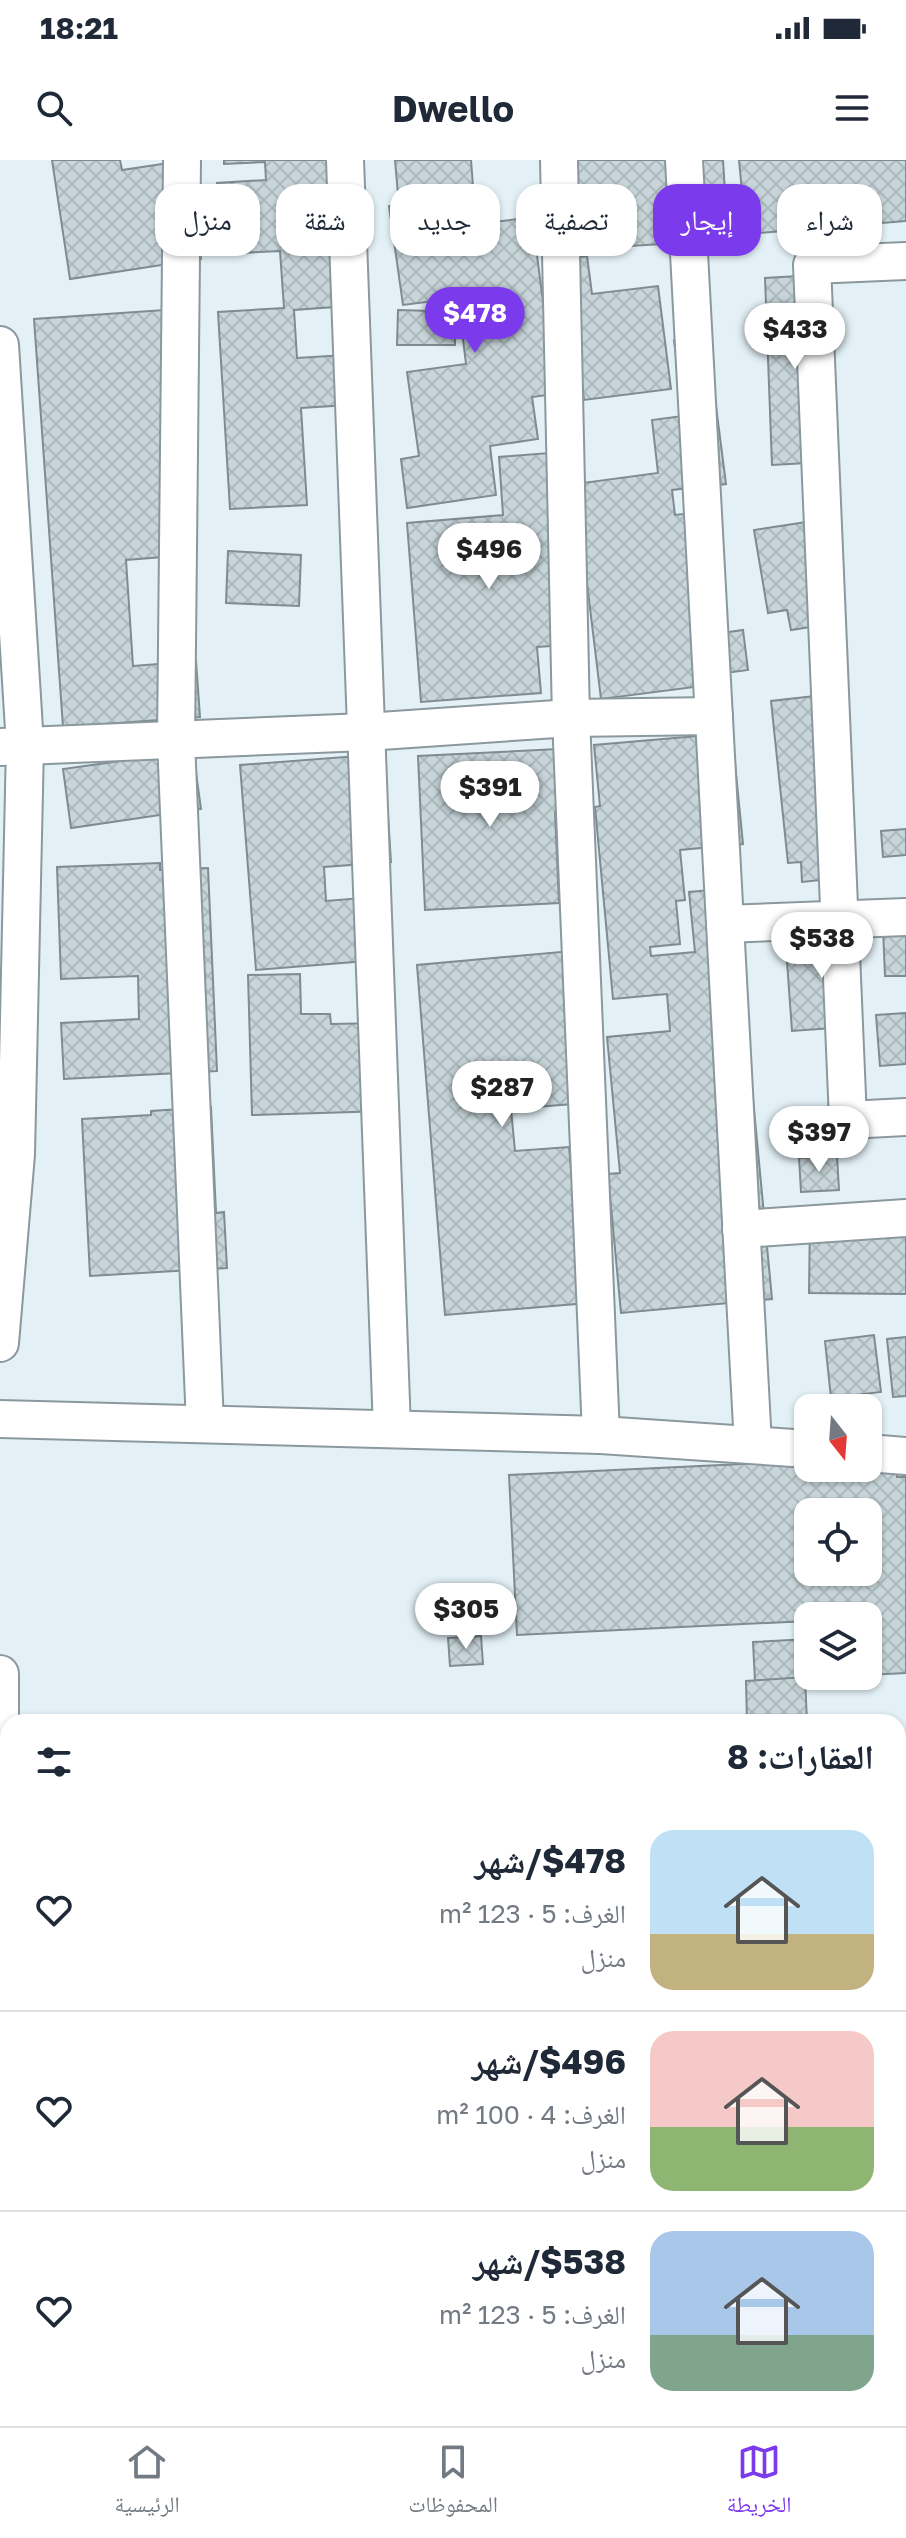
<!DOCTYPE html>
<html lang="ar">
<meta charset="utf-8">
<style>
:root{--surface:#fff;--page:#f2f2f3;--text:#1f2937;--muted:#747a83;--line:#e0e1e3;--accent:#7c3aed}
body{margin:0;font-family:"Golos Text","Noto Naskh Arabic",sans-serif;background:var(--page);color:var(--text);direction:rtl;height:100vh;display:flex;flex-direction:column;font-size:30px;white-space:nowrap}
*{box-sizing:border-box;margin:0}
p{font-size:26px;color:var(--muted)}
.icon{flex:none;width:44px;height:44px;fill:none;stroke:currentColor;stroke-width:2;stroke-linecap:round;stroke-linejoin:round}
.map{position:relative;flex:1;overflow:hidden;direction:ltr}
.drawer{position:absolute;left:0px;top:1554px;width:906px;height:712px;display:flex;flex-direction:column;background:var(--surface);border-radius:24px 24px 0 0;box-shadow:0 2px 6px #0004;direction:rtl}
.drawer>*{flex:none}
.hud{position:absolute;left:24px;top:24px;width:858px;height:72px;direction:rtl;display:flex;gap:16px}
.needle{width:52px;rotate:163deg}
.buttons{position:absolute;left:794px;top:1234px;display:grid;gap:16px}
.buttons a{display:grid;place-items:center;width:88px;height:88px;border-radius:16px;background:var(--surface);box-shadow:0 2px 6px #0004;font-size:40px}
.price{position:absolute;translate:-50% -68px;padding:0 18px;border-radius:28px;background:#fff;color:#222;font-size:26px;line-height:52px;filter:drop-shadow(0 2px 4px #0008)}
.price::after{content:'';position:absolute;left:50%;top:48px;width:24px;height:18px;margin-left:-12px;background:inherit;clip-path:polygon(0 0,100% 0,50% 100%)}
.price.selected{background:var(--accent);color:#fff}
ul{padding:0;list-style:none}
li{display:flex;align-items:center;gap:24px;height:200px;padding:0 32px}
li+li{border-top:2px solid var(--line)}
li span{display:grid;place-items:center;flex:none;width:224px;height:160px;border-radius:24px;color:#555}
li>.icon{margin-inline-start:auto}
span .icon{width:96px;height:96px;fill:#fffc;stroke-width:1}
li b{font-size:34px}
h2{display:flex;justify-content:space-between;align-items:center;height:96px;padding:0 32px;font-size:34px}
.chip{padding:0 28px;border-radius:24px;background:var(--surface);box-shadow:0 2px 6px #0004;font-size:28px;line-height:72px}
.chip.selected{background:var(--accent);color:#fff}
.status{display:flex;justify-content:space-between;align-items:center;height:56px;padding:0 40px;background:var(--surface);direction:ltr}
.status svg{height:22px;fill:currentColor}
header{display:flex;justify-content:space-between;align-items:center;height:104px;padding:0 32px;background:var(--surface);font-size:36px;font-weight:700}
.tabs{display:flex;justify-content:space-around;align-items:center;height:112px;border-top:2px solid var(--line);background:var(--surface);font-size:22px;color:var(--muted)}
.tabs a{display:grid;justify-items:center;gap:4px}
.tabs .selected{color:var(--accent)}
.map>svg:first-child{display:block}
.building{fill:url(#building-cross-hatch);stroke:#7e8b90;stroke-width:2;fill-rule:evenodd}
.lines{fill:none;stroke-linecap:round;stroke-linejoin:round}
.street-casing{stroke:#8b989e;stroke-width:40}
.primary-casing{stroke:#cbcdcd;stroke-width:48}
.path{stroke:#a9b4b9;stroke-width:5;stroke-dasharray:6 6;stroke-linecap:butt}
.street{stroke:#fff;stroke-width:36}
.primary{stroke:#ebc486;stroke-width:44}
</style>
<div class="status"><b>18:21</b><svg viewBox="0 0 49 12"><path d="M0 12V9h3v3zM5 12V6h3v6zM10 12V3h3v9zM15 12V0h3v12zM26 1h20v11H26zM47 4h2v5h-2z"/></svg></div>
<header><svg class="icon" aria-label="menu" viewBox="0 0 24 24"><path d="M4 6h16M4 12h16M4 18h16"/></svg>Dwello<svg class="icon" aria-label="search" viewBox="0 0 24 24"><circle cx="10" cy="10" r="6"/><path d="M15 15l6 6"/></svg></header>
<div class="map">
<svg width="906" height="2266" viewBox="0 0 906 2266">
<defs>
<pattern id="building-cross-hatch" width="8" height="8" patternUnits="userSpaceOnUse" patternTransform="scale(2)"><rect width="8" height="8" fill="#c8d6db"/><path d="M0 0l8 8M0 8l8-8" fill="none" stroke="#acb9bd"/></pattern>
</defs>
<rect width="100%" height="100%" fill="#e3f1f7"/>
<g class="building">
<polygon points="52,0 120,0 122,10 175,2 193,45 201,99 70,119"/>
<polygon points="224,0 351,0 362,145 294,150 297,198 361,194 364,244 301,248 307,345 230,349 218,152 284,148 280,91 221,94 217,23 266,20 265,2 224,4"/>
<polygon points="395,0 471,0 474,39 399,46"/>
<polygon points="575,0 723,0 728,80 581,89"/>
<polygon points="739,0 906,0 906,61 746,74"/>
<polygon points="404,44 410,86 431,83 433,93 453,91 450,68 532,57 555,234 532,237 538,279 490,286 496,335 407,348 401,299 419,296 407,212 466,204 458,138 403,145 389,46"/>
<polygon points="587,96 592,134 658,126 671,229 584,240 567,99"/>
<polygon points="816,115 826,302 772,305 765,118"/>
<polygon points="179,149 176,396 126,400 133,506 196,501 200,557 63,567 34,159"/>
<polygon points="398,150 432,151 432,163 455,163 455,185 397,185"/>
<polygon points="707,176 726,324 672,330 675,355 712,351 722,473 743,470 748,510 725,513 726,523 601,539 575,324 658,313 652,260 683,256 674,180"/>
<polygon points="549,293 564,485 537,487 541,533 421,542 407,363 503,355 499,297"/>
<polygon points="820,360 836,463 791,470 787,450 768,453 754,370"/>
<polygon points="228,391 301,395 299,446 226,443"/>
<polygon points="832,534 849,717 802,722 801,702 788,703 771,541"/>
<polygon points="732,573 743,684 680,690 685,740 676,741 680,784 650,787 651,796 695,792 689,732 733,728 772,1139 621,1153 608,1014 620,1013 607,877 670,871 667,834 613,839 595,647 600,646 594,585"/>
<polygon points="558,589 560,652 555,652 559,743 425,750 418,596"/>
<polygon points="193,591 201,649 71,668 63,609"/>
<polygon points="384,594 391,702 324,707 326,741 386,736 391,799 256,810 240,605"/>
<polygon points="906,669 906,695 883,697 881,671"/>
<polygon points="160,703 160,710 208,708 217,911 64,919 61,863 139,859 138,816 61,819 57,707"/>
<polygon points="852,768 860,866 792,871 785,774"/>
<polygon points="906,768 906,816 885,816 883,769"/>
<polygon points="572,791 585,943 511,949 515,991 569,987 574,1042 588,1143 445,1155 417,805"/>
<polygon points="300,814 301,854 330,854 331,864 383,863 386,951 252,955 248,815"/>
<polygon points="906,853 906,904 880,906 876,855"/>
<polygon points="211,947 216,1053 224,1052 227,1108 90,1116 82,959 151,955 151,951"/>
<polygon points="837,996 839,1030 801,1032 799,998"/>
<polygon points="810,1059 906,1060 906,1134 809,1133"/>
<polygon points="874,1175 881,1232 831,1238 825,1181"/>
<polygon points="906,1177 906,1236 893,1237 887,1179"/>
<path d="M 897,1297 L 897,1317 L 906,1317 L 906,1513 L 868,1515 L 868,1456 L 808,1456 L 808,1461 L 517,1475 L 509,1315 L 808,1301 L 808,1308 L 868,1308 ZM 808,1352 L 868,1352 L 868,1412 L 808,1412 Z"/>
<polygon points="470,1429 475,1452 459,1455 454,1433"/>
<polygon points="481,1476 483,1504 450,1506 448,1478"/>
<polygon points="808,1479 808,1516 851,1516 755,1521 753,1482"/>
<polygon points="805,1517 807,1562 747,1562 746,1521"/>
<polygon points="8,1598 8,1712 0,1712 0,1599"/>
<polygon points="906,1664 906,1817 898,1817 898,1665"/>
<polygon points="0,1737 8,1737 8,1837 0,1838"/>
<rect x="898" y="1865" width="8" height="155"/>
<polygon points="0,2019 8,2019 8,2048 0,2045"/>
<rect x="0" y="2052" width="8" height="32"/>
<polygon points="29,2258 53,2258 55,2266 31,2266"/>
</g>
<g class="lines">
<defs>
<g id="street">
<polyline points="182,0 176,581 205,1264"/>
<polyline points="345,0 392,1269"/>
<polyline points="559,0 571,558 601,1275"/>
<polyline points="684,0 753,1285"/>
<polyline points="906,101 812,105 848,960 906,957"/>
<polyline points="0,185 25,585 16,994 0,1183"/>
<polyline points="0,587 366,572 571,558 714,556"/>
<polyline points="725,764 906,757"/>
<polyline points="741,1069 906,1058"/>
<polyline points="0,1259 601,1275 808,1289"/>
<polyline points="868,1293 906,1296"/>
<polyline points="0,1514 0,1570"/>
<polyline points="85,2258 87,2266"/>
<polyline points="519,2258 663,2266"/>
</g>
<g id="primary">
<polyline points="898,2127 906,2128"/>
<polyline points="0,2183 8,2183"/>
<polyline points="898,2204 906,2204"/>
</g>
</defs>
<use href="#street" class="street-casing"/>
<use href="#primary" class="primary-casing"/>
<polyline class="path" points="0,2264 3,2266"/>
<use href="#street" class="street"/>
<use href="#primary" class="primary"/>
</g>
</svg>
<div class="buttons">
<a><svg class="needle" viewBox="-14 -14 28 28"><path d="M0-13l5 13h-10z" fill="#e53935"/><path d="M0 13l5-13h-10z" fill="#747a83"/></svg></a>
<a><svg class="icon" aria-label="locate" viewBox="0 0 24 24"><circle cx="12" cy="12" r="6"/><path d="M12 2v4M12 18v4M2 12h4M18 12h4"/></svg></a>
<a><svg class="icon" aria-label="layers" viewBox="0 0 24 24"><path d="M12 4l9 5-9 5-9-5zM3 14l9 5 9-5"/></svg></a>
</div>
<b class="price selected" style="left:475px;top:195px">$478</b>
<b class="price" style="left:795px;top:211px">$433</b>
<b class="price" style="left:489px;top:431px">$496</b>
<b class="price" style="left:490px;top:669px">$391</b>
<b class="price" style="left:822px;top:820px">$538</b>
<b class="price" style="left:502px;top:969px">$287</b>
<b class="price" style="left:819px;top:1014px">$397</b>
<b class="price" style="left:466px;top:1491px">$305</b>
<div class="hud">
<a class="chip">شراء</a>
<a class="chip selected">إيجار</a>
<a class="chip">تصفية</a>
<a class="chip">جديد</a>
<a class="chip">شقة</a>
<a class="chip">منزل</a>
</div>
<section class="drawer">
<h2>العقارات: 8<svg class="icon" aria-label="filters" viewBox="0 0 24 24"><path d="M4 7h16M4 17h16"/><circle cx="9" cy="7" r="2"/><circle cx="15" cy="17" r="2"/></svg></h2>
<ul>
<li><span style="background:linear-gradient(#bfe0f5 65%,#c2b280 0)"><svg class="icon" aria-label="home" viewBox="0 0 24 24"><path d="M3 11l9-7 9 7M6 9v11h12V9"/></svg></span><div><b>$478/شهر</b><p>الغرف: 5 · 123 m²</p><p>منزل</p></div><svg class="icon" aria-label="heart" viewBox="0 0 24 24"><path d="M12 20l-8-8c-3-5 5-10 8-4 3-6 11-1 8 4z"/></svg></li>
<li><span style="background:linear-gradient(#f6c9c9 60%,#8fb573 0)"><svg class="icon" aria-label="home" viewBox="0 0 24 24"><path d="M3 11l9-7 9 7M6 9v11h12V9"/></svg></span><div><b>$496/شهر</b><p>الغرف: 4 · 100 m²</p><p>منزل</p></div><svg class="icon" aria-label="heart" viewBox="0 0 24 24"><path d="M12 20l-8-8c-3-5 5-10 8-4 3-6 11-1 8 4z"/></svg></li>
<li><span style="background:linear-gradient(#a9c7e8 65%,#7fa58c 0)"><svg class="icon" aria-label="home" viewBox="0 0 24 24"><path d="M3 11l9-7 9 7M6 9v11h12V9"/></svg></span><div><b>$538/شهر</b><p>الغرف: 5 · 123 m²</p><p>منزل</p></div><svg class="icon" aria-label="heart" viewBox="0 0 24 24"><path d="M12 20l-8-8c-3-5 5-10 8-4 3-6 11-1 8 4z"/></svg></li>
</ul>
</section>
</div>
<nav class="tabs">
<a class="selected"><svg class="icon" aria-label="map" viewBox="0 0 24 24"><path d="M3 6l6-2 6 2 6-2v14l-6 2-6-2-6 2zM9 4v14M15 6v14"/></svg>الخريطة</a>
<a><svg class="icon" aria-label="saved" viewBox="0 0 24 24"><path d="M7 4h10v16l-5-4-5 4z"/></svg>المحفوظات</a>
<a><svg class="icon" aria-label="home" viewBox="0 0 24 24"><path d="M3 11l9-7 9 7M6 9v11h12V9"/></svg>الرئيسية</a>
</nav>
